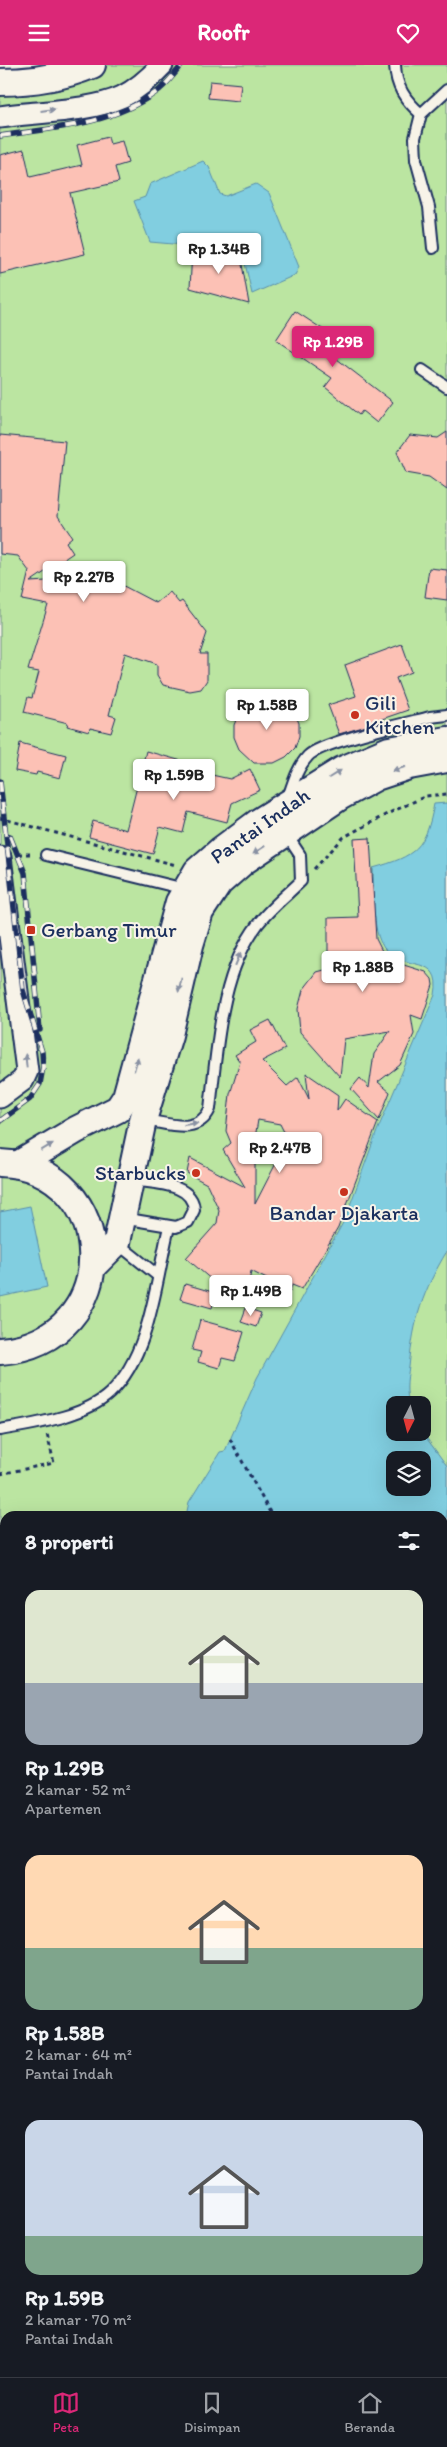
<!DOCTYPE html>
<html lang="id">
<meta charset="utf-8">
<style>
:root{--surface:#171b24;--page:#20242c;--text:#f1f3f6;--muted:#9ea1a6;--line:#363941;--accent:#db2777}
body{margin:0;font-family:Itim,sans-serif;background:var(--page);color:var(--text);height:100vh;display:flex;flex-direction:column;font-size:19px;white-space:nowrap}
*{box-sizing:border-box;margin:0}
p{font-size:16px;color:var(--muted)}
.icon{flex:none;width:28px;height:28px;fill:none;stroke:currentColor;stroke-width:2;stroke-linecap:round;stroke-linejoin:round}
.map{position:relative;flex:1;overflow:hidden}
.panel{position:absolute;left:0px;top:1446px;width:448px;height:866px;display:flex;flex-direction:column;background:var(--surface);border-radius:15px 15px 0 0;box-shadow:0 5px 20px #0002}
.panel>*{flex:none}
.needle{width:32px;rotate:186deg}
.tools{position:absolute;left:386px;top:1331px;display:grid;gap:10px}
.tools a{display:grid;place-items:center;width:45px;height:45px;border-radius:10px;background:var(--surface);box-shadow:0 5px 20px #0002;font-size:25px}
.price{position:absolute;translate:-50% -42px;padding:0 11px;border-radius:5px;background:#fff;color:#222;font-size:16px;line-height:32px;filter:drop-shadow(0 1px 2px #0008)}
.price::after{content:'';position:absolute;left:50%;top:30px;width:15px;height:11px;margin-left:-8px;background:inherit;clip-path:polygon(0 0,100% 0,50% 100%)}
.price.current{background:var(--accent);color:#fff}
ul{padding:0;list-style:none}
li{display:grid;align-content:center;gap:10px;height:265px;padding:0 25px}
li span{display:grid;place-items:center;height:155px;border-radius:15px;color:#555}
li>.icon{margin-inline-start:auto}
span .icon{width:90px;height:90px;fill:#fffc;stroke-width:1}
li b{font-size:21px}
h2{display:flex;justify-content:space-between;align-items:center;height:60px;padding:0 25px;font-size:21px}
header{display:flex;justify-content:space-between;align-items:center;height:65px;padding:0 25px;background:var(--accent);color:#fff;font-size:22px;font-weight:700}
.tab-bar{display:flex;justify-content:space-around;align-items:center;height:70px;border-top:1px solid var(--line);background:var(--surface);font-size:14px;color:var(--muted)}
.tab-bar a{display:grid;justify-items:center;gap:2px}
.tab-bar .current{color:var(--accent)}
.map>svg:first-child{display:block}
.green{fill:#bbe5a1;stroke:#6b8a80;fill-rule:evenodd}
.water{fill:#81cee0;stroke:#588eac;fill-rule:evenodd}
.building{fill:#fcc1b5;stroke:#1b2f5e;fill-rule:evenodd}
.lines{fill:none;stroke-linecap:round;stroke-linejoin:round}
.service-casing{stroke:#1b2f5e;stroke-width:14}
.minor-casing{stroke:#1b2f5e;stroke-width:25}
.tertiary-casing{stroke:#1b2f5e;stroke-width:30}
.path{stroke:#1b2f5e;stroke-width:3;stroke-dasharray:4 4;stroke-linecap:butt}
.service{stroke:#f7f3e8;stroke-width:10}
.minor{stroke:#f7f3e8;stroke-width:21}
.tertiary{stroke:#f7f3e8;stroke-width:26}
.rail-casing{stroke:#1b2f5e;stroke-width:5.5}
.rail{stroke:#f7f3e8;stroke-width:4;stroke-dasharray:11;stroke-linecap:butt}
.oneway{fill:#8991a3}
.poi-dot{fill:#c8321e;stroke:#f7f3e8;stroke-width:2}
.labels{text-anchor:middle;stroke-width:4;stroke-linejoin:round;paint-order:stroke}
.poi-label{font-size:21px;fill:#1b2f5e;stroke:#f7f3e8;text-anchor:start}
.street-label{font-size:21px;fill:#1b2f5e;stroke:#f7f3e8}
</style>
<header><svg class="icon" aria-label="menu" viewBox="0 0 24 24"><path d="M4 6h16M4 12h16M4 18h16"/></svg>Roofr<svg class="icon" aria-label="heart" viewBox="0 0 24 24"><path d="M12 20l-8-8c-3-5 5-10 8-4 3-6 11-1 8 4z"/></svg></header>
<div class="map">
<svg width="447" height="2312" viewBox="0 0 447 2312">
<rect width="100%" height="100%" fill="#f7f3e8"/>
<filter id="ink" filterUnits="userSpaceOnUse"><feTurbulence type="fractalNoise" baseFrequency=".02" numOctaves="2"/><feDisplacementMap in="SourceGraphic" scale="10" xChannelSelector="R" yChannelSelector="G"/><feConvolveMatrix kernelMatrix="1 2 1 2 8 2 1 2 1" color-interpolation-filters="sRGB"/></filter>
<g filter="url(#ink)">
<path class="green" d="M 92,0 L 447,0 L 447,2223 L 442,2220 L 442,1451 L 5,1451 L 5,2285 L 0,2286 L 0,17 ZM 395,1340 L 422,1340 L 422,1368 L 395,1368 ZM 395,1395 L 422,1395 L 422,1422 L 395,1422 Z"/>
<g class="water">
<polygon points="203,96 209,102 220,129 226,131 256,119 269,128 299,202 295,210 252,229 242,185 150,177 134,136 145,132 150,119"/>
<path d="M 447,738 L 447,1186 C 422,1228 414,1253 409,1302 C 407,1314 405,1328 410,1340 L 395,1340 L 395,1368 L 422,1367 L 447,1401 L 447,2312 L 0,2312 L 0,1522 L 5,1521 L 5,2308 L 442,2308 L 442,1451 L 186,1451 L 189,1437 L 220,1387 L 225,1386 L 257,1313 L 345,1154 L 377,1066 L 435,930 C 443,887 402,908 384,883 C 371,866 374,824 373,803 C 416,791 426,783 434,739 ZM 395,1395 L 422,1395 L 422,1422 L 395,1422 Z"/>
<polygon points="30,1141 47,1222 0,1232 0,1147"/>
</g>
<g class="building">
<polygon points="210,16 241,19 239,36 208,33"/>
<polygon points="108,72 110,79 122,76 128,98 115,102 119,117 70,128 85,189 0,209 0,90 24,84 30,112 82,100 77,80"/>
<polygon points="192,186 240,188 249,239 190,223"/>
<polygon points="295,246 333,271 324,284 393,337 377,358 362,346 359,350 325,322 332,313 276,275"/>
<polygon points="447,367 447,425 429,412 406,408 397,387 410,370 438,373"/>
<polygon points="0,370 65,376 58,451 72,472 66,477 73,488 30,517 94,513 114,516 156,538 170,527 179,538 182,536 207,568 200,589 207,589 207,615 201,624 190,626 163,620 157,610 157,599 125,588 109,650 116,652 111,668 90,663 89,667 67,661 68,658 24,647 28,632 32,633 39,607 28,605 48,540 22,535 29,506 18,491 0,489"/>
<polygon points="429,503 447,505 447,535 425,532"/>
<polygon points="402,579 412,607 396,613 408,645 379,655 380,657 339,669 328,640 356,631 345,600"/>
<polygon points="259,633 273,633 285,638 294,647 299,658 299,671 295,683 286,692 274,698 254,698 239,684 234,672 234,660 239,648 248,639"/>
<polygon points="20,678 66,690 60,713 37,707 36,710 15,706"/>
<polygon points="146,686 200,701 198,707 230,714 250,704 260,725 232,738 227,757 188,747 183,768 160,762 153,789 89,772 93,756 126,765"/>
<polygon points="370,773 376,874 384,890 391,896 426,907 432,914 433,920 422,954 411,950 414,969 400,1000 378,1017 390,1027 379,1055 351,1024 360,1013 369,1023 374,989 390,966 344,974 340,1012 300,967 298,944 303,925 317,907 328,904 328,853 358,852 354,774"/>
<path d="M 270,955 L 285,984 L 262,996 L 287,1021 L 298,1012 L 309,1034 L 306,1008 L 338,1030 L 337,1046 L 345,1034 L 378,1057 L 338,1163 L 302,1224 L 292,1220 L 290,1226 L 251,1206 L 248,1223 L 213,1216 L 186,1193 L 217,1158 L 219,1145 L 207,1119 L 187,1108 L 190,1093 L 245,1122 L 223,1085 L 231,1078 L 226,1066 L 230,1029 L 240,997 L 235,990 L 256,977 L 250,965 ZM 258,1055 L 280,1059 L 288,1075 L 255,1139 L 255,1073 Z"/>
<polygon points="185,1219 216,1228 212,1243 180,1234"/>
<polygon points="246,1243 261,1248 256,1262 241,1257"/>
<polygon points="200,1255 244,1267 235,1296 222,1293 219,1303 198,1297 201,1287 192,1285"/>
</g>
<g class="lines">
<defs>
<g id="service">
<path d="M 395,0 C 396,22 405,35 421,49"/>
<polyline points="433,183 429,142 416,95 415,73 421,49 447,25"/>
<polyline points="422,305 447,322"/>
<path d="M 288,733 C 293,718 297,703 308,691 C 321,677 407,658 430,652 L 447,650"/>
<polyline points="46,790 185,824"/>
<path d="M 144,1055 C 168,1058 198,1071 210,1044 C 217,985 220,908 258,859 C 270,843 287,830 301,816 L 300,790 L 286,769"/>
<path d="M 122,1153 L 176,1162 L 188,1157 L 194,1145 C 193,1117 153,1119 132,1115"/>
<polyline points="117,1178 157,1210"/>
<path d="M 0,1365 C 33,1359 85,1352 110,1328 C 151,1289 156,1214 169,1162"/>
</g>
<g id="minor">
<path d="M 0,52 C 34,47 93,46 122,32 C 138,24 150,13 162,0"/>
<polyline points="0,792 27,1006 23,1015 0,1032"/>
</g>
<g id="tertiary">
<path d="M 0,17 C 31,17 63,12 92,0"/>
<path d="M 0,1098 C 120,1102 126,1276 0,1286"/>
<polyline points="19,1099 76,1065 118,1044 126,1032 179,837 197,806 221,785 260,756 342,705 389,685 447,675"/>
<polyline points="93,1201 117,1177 143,1055 169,970 190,880 200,847 219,818 244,796 341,731 376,712 409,701 447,694"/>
</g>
</defs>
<use href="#service" class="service-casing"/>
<use href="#minor" class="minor-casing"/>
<use href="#tertiary" class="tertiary-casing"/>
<g class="path">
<polyline points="0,753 176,800"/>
<polyline points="18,789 34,789"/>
<polyline points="314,804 344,772 389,748 426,731 447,729"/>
<polyline points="230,1374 272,1451"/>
<polyline points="0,1409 54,1398 47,1369"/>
</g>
<use href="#service" class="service"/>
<use href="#minor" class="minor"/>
<use href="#tertiary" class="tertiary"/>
<defs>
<g id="rail">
<path d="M 0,71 C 53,63 110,60 155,28 C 165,22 174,9 182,0"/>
<polyline points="0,716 23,925 42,987 43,1002 40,1019 30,1034 0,1056"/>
<polyline points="10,771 25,808 40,965"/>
</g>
</defs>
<use href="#rail" class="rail-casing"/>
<use href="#rail" class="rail"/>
</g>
<defs><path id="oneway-solid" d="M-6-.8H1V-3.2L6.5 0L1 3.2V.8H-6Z" transform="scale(1.25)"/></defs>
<g class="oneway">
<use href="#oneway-solid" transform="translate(48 45) rotate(-7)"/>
<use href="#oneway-solid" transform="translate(399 704) rotate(161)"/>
<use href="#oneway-solid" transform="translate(335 709) rotate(-32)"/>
<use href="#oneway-solid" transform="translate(259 785) rotate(146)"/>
<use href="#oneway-solid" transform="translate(238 894) rotate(-68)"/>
<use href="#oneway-solid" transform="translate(180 920) rotate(103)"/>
<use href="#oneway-solid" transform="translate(26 996) rotate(-96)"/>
<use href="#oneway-solid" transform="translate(136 999) rotate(-74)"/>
<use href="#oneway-solid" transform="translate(191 1059) rotate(-8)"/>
<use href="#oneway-solid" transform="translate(47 1082) rotate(-31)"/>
</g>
</g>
<g class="poi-dot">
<circle cx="355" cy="650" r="5"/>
<rect x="26" y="860" width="10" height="10" rx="2.5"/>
<circle cx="196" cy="1108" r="5"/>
<circle cx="344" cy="1127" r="5"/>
</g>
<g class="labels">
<g class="poi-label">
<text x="365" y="645">Gili<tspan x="365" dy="24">Kitchen</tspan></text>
<text x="41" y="872">Gerbang Timur</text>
<text x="186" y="1115" text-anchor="end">Starbucks</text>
<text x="344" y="1155" text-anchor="middle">Bandar Djakarta</text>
</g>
<g class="street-label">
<text transform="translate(260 761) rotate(-35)" y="7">Pantai Indah</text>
</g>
</g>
</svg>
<div class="tools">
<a><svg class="needle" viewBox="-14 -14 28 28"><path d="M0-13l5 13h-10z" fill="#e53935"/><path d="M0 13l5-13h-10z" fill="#9ea1a6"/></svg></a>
<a><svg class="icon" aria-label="layers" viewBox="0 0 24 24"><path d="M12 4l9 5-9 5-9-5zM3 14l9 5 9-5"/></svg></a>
</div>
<b class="price" style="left:219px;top:210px">Rp 1.34B</b>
<b class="price current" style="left:333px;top:303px">Rp 1.29B</b>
<b class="price" style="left:84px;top:538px">Rp 2.27B</b>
<b class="price" style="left:267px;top:666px">Rp 1.58B</b>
<b class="price" style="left:174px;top:736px">Rp 1.59B</b>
<b class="price" style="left:363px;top:928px">Rp 1.88B</b>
<b class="price" style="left:280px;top:1109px">Rp 2.47B</b>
<b class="price" style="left:251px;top:1252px">Rp 1.49B</b>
<section class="panel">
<h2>8 properti<svg class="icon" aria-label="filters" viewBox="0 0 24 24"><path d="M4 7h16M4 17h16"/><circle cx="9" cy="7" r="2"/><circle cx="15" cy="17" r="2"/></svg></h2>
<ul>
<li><span style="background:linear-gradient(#dfe7d0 60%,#9aa5b1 0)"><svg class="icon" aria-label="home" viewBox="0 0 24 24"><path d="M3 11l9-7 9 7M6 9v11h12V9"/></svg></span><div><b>Rp 1.29B</b><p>2 kamar · 52 m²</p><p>Apartemen</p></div></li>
<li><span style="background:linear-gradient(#ffd9b3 60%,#7fa58c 0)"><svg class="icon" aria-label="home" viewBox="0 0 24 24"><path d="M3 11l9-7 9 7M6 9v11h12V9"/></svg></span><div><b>Rp 1.58B</b><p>2 kamar · 64 m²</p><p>Pantai Indah</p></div></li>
<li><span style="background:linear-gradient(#c9d6e8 75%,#7fa58c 0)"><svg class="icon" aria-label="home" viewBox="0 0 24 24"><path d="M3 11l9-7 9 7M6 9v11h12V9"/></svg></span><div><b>Rp 1.59B</b><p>2 kamar · 70 m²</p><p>Pantai Indah</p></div></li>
</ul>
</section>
</div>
<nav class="tab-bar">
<a class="current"><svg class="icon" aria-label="map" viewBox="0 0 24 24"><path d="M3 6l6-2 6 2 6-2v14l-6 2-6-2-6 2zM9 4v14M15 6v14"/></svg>Peta</a>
<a><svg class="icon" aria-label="saved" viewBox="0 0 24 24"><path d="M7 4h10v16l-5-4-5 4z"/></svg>Disimpan</a>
<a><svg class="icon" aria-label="home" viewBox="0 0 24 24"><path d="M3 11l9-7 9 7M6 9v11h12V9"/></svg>Beranda</a>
</nav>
